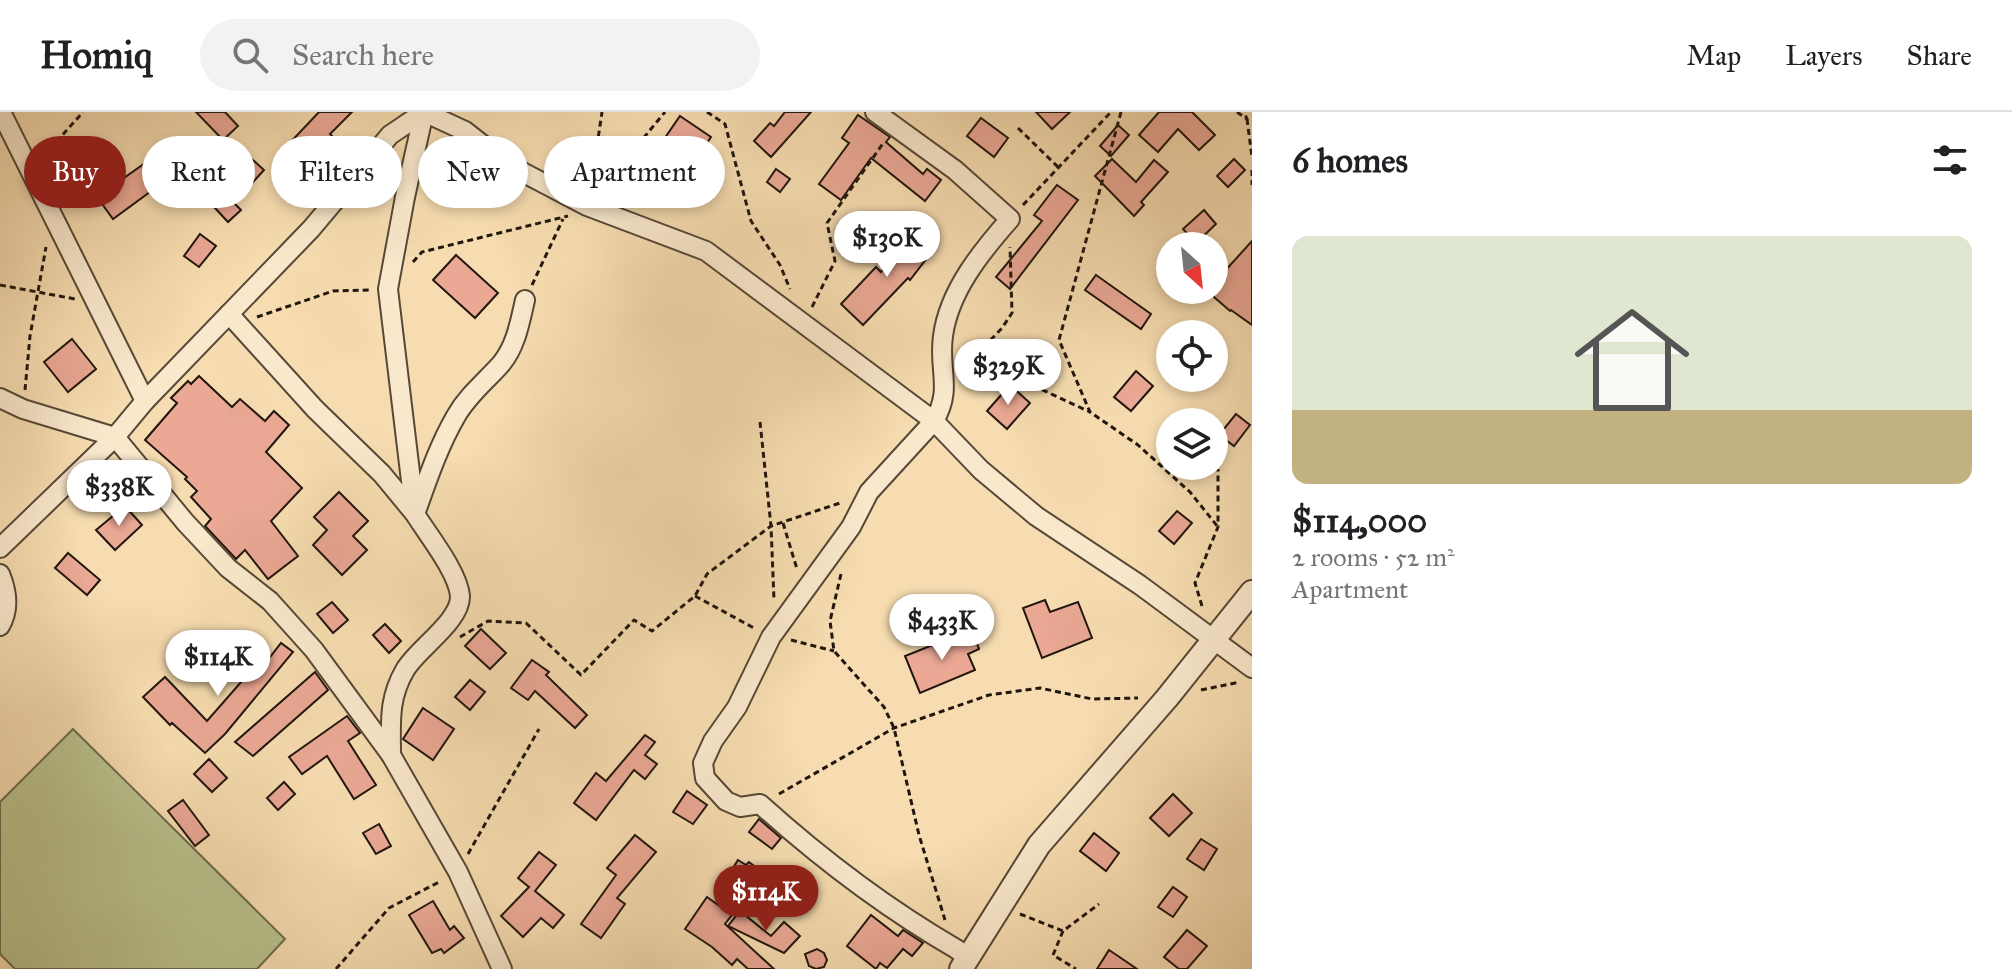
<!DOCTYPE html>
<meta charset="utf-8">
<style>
:root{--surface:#fff;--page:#f2f2f2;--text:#202124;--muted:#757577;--line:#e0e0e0;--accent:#8f2418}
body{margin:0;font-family:"IM FELL Great Primer",serif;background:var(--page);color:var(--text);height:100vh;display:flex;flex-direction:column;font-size:30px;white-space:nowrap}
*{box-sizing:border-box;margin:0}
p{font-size:26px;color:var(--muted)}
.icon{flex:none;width:44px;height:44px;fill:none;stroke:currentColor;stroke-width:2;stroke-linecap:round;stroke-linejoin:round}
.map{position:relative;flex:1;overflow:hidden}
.side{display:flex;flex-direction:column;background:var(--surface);width:760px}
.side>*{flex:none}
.guide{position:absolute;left:24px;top:24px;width:760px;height:72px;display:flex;gap:16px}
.needle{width:52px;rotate:153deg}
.tools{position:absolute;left:1156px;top:120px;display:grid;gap:16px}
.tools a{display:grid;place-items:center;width:72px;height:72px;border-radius:50%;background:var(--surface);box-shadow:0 4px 12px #0003;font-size:40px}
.price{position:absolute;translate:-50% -68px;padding:0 18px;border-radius:28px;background:#fff;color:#222;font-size:26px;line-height:52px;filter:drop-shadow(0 2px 4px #0008)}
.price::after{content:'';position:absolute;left:50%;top:48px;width:24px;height:18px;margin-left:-12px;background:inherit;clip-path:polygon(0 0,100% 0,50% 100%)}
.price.on{background:var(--accent);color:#fff}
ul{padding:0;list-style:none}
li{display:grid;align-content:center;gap:16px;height:424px;padding:0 40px}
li+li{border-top:2px solid var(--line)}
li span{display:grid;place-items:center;height:248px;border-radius:16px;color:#555}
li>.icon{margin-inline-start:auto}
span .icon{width:144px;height:144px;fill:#fffc;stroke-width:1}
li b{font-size:34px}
h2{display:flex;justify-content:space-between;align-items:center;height:96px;padding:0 40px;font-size:34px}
.pill{padding:0 28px;border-radius:36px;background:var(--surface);box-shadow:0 4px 12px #0003;font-size:28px;line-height:72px}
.pill.on{background:var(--accent);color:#fff}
header{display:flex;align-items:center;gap:48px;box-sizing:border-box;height:112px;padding:0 40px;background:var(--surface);border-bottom:2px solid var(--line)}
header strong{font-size:38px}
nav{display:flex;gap:44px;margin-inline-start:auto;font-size:28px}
.search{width:560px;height:72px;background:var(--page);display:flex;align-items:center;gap:20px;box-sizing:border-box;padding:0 28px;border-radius:44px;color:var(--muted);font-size:30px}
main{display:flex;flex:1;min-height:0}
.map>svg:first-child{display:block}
.green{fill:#b9c18d;stroke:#6d6c4e;stroke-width:2}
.building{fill:#eaa895;stroke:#21160e;stroke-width:2}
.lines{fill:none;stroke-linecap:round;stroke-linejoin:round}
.minor-casing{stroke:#564836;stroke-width:22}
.tertiary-casing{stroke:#564836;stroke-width:26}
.path{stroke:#21160e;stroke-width:3;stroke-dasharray:6 4;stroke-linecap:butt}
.minor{stroke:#f9e8cc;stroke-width:18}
.tertiary{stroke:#f9e8cc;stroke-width:22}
</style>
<header>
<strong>Homiq</strong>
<div class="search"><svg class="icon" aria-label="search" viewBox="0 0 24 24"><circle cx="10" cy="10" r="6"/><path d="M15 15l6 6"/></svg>Search here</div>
<nav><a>Map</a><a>Layers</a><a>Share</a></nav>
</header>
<main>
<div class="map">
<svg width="1252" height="857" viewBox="0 0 1252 857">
<rect width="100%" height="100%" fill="#f6dcb0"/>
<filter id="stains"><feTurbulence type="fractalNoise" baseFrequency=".0025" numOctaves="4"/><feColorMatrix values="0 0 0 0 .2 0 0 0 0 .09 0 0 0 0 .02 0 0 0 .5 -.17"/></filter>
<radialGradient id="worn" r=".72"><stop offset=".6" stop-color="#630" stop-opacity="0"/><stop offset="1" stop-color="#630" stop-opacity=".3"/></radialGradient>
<polygon class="green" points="73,617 285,827 257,857 15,857 0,842 0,690"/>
<g class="building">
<polygon points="196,0 225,0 238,14 223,28"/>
<polygon points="319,0 352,0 330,22 339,31 310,62 284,37"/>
<polygon points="785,0 811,0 771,45 754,29 770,11 774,14"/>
<polygon points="1036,0 1070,0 1052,17"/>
<polygon points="1159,0 1192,0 1215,23 1199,38 1178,17 1158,40 1139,23"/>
<polygon points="858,3 890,25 886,30 923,62 927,57 941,68 925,89 871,46 841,88 819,72 849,31 842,26"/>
<polygon points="680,4 711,25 691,55 660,33"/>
<polygon points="981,6 1008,26 994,45 967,24"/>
<polygon points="1118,13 1129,23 1111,44 1100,34"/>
<polygon points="243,39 264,58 242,82 221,63"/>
<polygon points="158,42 173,63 113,107 97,85"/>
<polygon points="1112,47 1136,70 1154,48 1168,60 1141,90 1144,93 1134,104 1095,64"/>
<polygon points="1234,47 1245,58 1228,75 1217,64"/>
<polygon points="776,57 790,67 780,80 767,70"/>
<polygon points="1057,73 1078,88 1010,177 996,165 1042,109 1034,103"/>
<polygon points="228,85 241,98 228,110 215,96"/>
<polygon points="1204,98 1216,112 1196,131 1183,117"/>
<polygon points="913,120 934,137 910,168 908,166 863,213 841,192 876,155 881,160"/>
<polygon points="200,122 216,134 199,155 184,144"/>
<polygon points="1252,129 1252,213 1231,198 1230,199 1214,185 1214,171"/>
<polygon points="456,143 498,181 475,206 433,168"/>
<polygon points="1096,163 1151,202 1141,217 1085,178"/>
<polygon points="72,227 96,257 68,280 44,250"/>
<polygon points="1136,259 1153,274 1131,299 1114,285"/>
<polygon points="199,264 232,295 240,287 265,309 274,299 289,313 266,340 302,376 271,409 298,444 268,467 245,438 236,447 205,414 211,407 191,385 197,379 185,367 187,365 145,328 177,291 171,286 188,269 191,272"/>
<polygon points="1010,273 1030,291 1007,317 987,299"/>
<polygon points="1236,302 1250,313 1234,334 1219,323"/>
<polygon points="339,380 368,409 353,424 367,438 342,463 313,433 327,418 314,405"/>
<polygon points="125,394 142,413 115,438 96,418"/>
<polygon points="1177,399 1192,411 1174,432 1159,419"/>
<polygon points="68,441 100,468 87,483 55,456"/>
<polygon points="1045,488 1050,500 1078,490 1092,526 1042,546 1023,496"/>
<polygon points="332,490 348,508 333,521 317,502"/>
<polygon points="385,512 401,529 389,541 373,523"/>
<polygon points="481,517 506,541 490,557 465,534"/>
<polygon points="960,522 962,528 974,523 979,537 968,542 975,558 920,581 905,544"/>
<polygon points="246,528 267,549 281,531 293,540 225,622 205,641 172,611 170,613 143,585 165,565 207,609 249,561 231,543"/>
<polygon points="532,548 549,560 546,563 587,603 575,616 535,579 528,588 511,576"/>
<polygon points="315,560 328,578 253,644 235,630"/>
<polygon points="470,568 485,580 470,598 455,585"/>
<polygon points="423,596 454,617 433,648 403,627"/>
<polygon points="347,604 360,621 348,629 376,673 354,687 327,644 302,662 289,645"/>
<polygon points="645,623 655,630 645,643 657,652 645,667 634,658 596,708 574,691 596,661 606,669"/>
<polygon points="209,647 227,666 212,680 194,662"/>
<polygon points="284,670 295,682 278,698 267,686"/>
<polygon points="687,679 707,693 693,712 673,700"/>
<polygon points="1173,682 1192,701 1169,724 1150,706"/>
<polygon points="183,688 209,723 195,734 168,699"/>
<polygon points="759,707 781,726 772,737 749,720"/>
<polygon points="379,712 391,734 376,742 363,721"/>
<polygon points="1094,721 1119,741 1106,759 1080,739"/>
<polygon points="635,723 656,740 617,786 625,792 601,826 581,812 616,763 607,756"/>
<polygon points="1201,727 1217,737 1204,758 1187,747"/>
<polygon points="539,740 556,753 535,779 564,803 553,816 541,806 523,825 501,804 529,775 518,766"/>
<polygon points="738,748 746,753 749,750 766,763 756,778 730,761"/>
<polygon points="1173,775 1187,785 1173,805 1158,795"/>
<polygon points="707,785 732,803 725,812 774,857 748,857 737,847 732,853 712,835 685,817"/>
<polygon points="433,789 450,818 454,814 464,826 444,841 441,837 432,841 409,803"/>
<polygon points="740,799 771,824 784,810 800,824 784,841 728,814"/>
<polygon points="871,803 898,824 903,818 923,831 912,844 903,837 887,856 880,851 876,857 847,834"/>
<polygon points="1187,818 1207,834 1187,857 1179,857 1164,845"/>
<polygon points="817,837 824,841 827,848 824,855 816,857 809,854 805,842"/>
<polygon points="1109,838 1118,844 1137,857 1097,857"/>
</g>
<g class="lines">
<defs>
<g id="minor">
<polyline points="1,0 145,289"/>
<path d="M 875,0 L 955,58 L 1010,107 C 981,140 949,179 943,224 C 938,258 953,277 934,309 L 869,380 L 851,415 L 771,525 L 737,595 L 713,629 L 703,651 L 705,666 L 726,689 L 740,695 L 760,692 C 821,747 887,797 958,838 L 967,847"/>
<polyline points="229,202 315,297 382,362 415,402 388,177 405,85 424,0"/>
<polyline points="0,286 23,297 115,325 185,410 228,456 270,489 314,538 391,643 458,760 502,857"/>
<polyline points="0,436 115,325 145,289 311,117 390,23 424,0 465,19 507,52 587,94 706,139 934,309 981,358 1036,404 1140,473 1252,556"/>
<path d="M 0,462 C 7,479 10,497 0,514"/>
<path d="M 391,643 C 391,611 388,587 405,558 C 417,537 461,509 460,484 C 458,460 428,423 415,402 C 427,369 438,335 456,304 C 468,283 486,269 501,252 C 516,234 520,210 525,188"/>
</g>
<polyline id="tertiary" points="961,857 1039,733 1167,586 1252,480"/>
</defs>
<use href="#minor" class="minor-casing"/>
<use href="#tertiary" class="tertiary-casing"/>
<g class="path">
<polyline points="707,0 725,12 751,109 780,153 790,177"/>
<polyline points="1121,0 1059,228 1090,300 1138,333 1190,380 1218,415"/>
<polyline points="1237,0 1247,7 1244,0"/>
<polyline points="1247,7 1252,45"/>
<polyline points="1018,16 1059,56"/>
<polyline points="43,45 83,0"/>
<polyline points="1252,58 1252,73"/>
<polyline points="591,74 602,0"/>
<polyline points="599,80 665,0"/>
<polyline points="1023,93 1111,0"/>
<polyline points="413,150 422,140 568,104"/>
<polyline points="0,173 75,187"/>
<polyline points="532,173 563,107"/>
<polyline points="812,195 835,149 827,111 884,30"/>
<polyline points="257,205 333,179 369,178"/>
<polyline points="962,237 972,245 1090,300"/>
<polyline points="963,257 1002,216 1012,201 1010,135"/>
<polyline points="25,278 30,224 46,135"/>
<polyline points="760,310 771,414 774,488"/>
<polyline points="783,411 797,457"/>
<polyline points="841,462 830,509 834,539 884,595 894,616 919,723 945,808"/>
<polyline points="695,484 754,516"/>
<polyline points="1202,494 1195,471 1218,415 1218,357"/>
<polyline points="460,525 488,509 526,511 581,563 634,508 652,519 695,484 707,462 771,414 843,390"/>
<polyline points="791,528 834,539"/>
<polyline points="1201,578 1240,570"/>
<polyline points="779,682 894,616 989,583 1040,576 1092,587 1138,586"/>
<polyline points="468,742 539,617"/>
<polyline points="1020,802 1063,819 1099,792"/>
<polyline points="1063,819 1053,843 1076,857"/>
<polyline points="336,857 389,796 441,769"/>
</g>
<use href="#minor" class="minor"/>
<use href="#tertiary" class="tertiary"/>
</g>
<rect width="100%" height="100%" filter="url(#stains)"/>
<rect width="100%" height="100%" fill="url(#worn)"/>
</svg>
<div class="tools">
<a><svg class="needle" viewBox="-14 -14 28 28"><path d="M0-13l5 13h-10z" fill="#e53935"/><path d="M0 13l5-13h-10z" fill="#757577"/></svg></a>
<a><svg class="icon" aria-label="locate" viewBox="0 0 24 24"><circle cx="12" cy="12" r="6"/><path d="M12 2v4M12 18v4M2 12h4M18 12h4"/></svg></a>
<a><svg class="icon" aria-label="layers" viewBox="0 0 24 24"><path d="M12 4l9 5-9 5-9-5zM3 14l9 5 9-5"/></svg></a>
</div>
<b class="price" style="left:887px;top:167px">$130K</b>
<b class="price" style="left:1008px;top:295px">$329K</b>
<b class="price" style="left:119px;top:416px">$338K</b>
<b class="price" style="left:942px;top:550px">$433K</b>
<b class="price" style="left:218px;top:586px">$114K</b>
<b class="price on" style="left:766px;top:821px">$114K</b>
<div class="guide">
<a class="pill on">Buy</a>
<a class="pill">Rent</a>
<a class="pill">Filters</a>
<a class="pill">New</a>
<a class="pill">Apartment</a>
</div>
</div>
<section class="side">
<h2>6 homes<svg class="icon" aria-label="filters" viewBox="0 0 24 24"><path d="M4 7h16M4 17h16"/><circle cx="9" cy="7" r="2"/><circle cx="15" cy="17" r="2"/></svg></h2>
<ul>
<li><span style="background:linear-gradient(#dfe7d0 70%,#c2b280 0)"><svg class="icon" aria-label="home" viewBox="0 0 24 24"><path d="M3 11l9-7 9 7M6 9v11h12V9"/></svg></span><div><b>$114,000</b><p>2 rooms · 52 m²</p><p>Apartment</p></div></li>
</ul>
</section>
</main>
